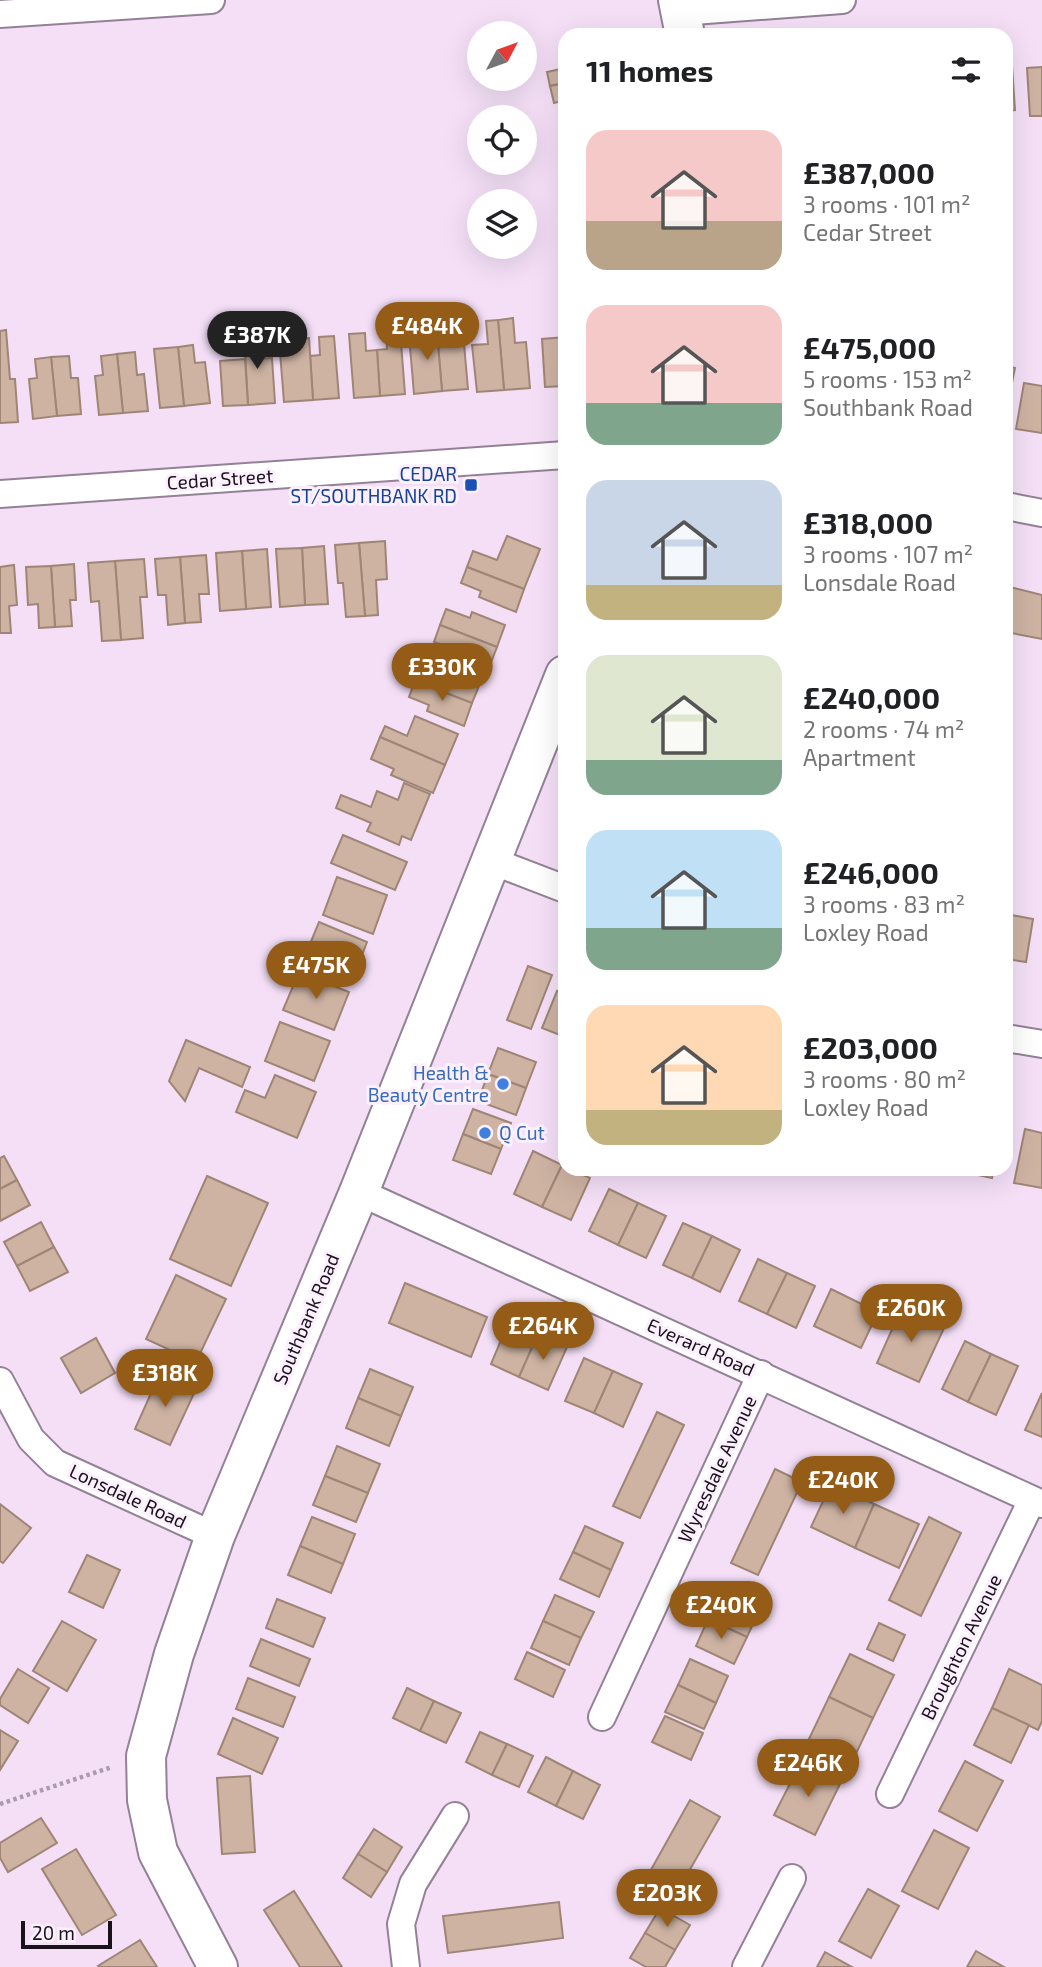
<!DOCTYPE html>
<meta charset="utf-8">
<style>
:root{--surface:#fff;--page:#f6f6f6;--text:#202124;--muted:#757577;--accent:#945c16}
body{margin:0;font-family:"Exo 2",sans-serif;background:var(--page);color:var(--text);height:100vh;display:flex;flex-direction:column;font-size:26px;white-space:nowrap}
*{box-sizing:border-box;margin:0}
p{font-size:23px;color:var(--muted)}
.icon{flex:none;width:38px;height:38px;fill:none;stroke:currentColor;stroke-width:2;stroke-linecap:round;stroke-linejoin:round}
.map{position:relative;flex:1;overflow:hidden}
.side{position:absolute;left:558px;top:28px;width:455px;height:1148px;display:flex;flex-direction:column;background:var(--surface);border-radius:21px;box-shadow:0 7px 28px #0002}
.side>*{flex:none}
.needle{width:46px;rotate:49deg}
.fabs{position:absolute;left:467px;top:21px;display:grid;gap:14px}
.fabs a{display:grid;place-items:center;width:70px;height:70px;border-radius:50%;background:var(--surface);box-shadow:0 7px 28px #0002;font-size:35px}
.scale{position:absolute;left:21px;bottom:18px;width:91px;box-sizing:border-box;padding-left:7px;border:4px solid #19121b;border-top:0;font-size:19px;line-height:24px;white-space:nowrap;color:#19121b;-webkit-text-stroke:5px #fcf0fe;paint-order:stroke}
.price{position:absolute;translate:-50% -60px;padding:0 16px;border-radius:24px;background:var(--accent);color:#fff;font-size:23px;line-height:46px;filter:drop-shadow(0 2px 4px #0008)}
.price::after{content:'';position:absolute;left:50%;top:42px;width:21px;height:16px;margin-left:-10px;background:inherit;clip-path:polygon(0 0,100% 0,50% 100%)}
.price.active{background:#222;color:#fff}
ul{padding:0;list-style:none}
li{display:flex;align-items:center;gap:21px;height:175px;padding:0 28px}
li span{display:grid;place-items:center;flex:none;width:196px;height:140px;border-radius:21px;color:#555}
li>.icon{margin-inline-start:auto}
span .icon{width:84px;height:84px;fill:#fffc;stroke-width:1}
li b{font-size:30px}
h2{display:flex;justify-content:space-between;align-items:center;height:84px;padding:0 28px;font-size:30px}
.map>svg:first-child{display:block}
.building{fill:#ceb3a3;stroke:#9e8575;stroke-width:2}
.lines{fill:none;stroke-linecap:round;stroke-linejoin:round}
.street-casing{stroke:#938196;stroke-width:30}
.secondary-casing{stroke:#938196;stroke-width:42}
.path{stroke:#aa9aad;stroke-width:4.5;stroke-dasharray:3.5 3.5;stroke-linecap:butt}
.street{stroke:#fff;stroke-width:26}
.secondary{stroke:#fff;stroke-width:38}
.transit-dot{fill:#1a4fb4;stroke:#fcf0fe;stroke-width:2.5}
.shop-dot{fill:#3f7fe0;stroke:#fcf0fe;stroke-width:2.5}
.labels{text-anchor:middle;stroke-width:6;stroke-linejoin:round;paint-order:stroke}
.transit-label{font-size:19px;fill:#164399;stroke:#fcf0fe;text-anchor:end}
.street-label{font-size:19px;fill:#19121b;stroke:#fcf0fe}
.shop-label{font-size:19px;fill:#366cbe;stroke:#fcf0fe;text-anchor:end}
</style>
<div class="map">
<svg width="1042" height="1967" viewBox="0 0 1042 1967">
<rect width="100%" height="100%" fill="#f4dff7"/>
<g class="building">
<polygon points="1006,66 1012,66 1015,110 1006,111"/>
<polygon points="1042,67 1042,116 1030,116 1027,68"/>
<polygon points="565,68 565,83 550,86 547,72"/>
<polygon points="565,83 565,100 554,103 550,86"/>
<polygon points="252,316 254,359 272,358 275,403 248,405 243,317"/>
<polygon points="513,318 515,343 526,342 530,388 504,390 498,320"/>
<polygon points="450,320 452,344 464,344 468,389 442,391 436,321"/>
<polygon points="498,320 504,390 477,392 472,345 488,344 486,321"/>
<polygon points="436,321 442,391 414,394 410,347 425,346 423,322"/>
<polygon points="6,330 10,379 15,379 18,422 0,423 0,331"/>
<polygon points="400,330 405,394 380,396 377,350 387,349 386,331"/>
<polygon points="365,333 366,351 377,350 380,396 354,398 349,334"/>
<polygon points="334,336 339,398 313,400 310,356 320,355 319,337"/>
<polygon points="565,337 565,386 545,387 542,339"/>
<polygon points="309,338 313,400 284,402 279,340"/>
<polygon points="193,345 195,363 205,362 210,403 184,406 178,347"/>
<polygon points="178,347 184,406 160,408 154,349"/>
<polygon points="135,352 137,375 144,374 148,411 123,413 117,354"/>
<polygon points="117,354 123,413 99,415 95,376 103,375 101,356"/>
<polygon points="69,356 71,378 78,378 81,414 57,416 51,357"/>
<polygon points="51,357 57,416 33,419 29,379 37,378 35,359"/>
<polygon points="245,359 248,405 223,406 220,361"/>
<polygon points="1006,366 1015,368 1006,412"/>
<polygon points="1024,383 1042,386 1042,433 1016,429"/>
<polygon points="507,536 540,549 524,589 467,567 473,551 497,560"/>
<polygon points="385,541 387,579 376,580 378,615 365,616 359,543"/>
<polygon points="359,543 365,616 346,617 343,583 338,583 335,545"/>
<polygon points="324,546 328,604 305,605 302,548"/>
<polygon points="302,548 305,605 280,607 276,549"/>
<polygon points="267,549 271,607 246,609 242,551"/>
<polygon points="242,551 246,609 220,611 216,553"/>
<polygon points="206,555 209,594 199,594 201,622 185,623 180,557"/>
<polygon points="180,557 185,623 168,625 166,595 158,595 155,559"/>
<polygon points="144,559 147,597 140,597 143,638 121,640 115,561"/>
<polygon points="115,561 121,640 102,641 99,601 91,602 88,563"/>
<polygon points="74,564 76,600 70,600 72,626 55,627 51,566"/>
<polygon points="14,565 17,605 9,606 11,633 0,633 0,567"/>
<polygon points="51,566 55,627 39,628 38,604 28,605 26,567"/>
<polygon points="467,567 524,589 516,612 479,597 481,591 461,583"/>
<polygon points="1010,587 1042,595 1042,639 1006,632 1006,603"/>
<polygon points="446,609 470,618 472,612 505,625 497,647 440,625"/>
<polygon points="440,625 497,647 488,670 451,656 454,649 434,642"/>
<polygon points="422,664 446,674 448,668 481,681 472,703 415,681"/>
<polygon points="415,681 472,703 464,726 427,711 429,705 409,697"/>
<polygon points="415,716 458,734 445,765 380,737 385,726 407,736"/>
<polygon points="380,737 445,765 433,793 391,775 394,769 371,759"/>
<polygon points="404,783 430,794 411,840 402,836 399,845 367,831 371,823 336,808 341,795 371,807 377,791 398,800"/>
<polygon points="343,835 407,862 395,890 331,863"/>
<polygon points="337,877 387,895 373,934 323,915"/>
<polygon points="1006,914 1033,919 1026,962 1006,959"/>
<polygon points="319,922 367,942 354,976 305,956"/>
<polygon points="528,966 552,975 531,1029 507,1020"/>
<polygon points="299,972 349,992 334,1030 283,1010"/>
<polygon points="565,989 565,1037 542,1028 557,991 563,994"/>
<polygon points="280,1022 330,1041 314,1081 265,1061"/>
<polygon points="186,1040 250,1067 242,1087 199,1068 185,1101 169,1081"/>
<polygon points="498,1048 536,1062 526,1088 488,1074"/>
<polygon points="488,1074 526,1088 516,1115 478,1101"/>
<polygon points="275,1075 316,1092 297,1138 236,1112 245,1090 265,1098"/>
<polygon points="473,1109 511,1123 501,1149 463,1134"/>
<polygon points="1025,1129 1042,1133 1042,1188 1014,1183"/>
<polygon points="463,1134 501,1149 491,1174 453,1160"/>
<polygon points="533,1151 562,1165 542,1207 514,1194"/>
<polygon points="4,1156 17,1180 0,1189 0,1158"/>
<polygon points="562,1165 565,1169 570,1169 590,1178 571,1220 542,1207"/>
<polygon points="959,1169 994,1169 992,1178 959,1171"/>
<polygon points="207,1176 268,1203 231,1286 170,1259"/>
<polygon points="17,1180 30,1205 0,1221 0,1189"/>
<polygon points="609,1189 638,1203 618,1245 589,1231"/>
<polygon points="638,1203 666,1216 646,1258 618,1245"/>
<polygon points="41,1222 54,1247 17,1266 4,1242"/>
<polygon points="683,1223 712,1236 692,1278 663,1265"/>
<polygon points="712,1236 740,1250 720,1292 692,1278"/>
<polygon points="54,1247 68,1272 30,1291 17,1266"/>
<polygon points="758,1259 787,1273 767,1314 739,1301"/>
<polygon points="787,1273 815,1286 796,1328 767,1314"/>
<polygon points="176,1275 226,1299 196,1362 146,1339"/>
<polygon points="405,1283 487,1317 471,1357 389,1323"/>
<polygon points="831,1289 878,1312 861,1348 814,1326"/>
<polygon points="902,1307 945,1326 919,1382 877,1363"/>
<polygon points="509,1321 538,1334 519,1377 491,1364"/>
<polygon points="538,1334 567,1347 548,1390 519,1377"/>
<polygon points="96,1338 115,1373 81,1393 61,1358"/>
<polygon points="965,1341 991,1354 968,1402 942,1389"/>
<polygon points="991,1354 1018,1366 996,1415 968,1402"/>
<polygon points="584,1358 613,1371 594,1413 565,1401"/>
<polygon points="370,1369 413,1387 401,1416 358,1398"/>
<polygon points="613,1371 642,1384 623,1427 594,1413"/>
<polygon points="160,1373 196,1389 170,1445 135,1429"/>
<polygon points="1042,1393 1042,1437 1025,1430"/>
<polygon points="358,1398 401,1416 389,1446 346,1428"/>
<polygon points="657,1412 684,1425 640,1518 613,1506"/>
<polygon points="337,1446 380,1464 368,1493 325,1476"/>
<polygon points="775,1469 802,1482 758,1575 731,1563"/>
<polygon points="325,1476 368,1493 356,1522 313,1505"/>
<polygon points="831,1484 874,1504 855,1548 811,1527"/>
<polygon points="0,1504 31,1528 3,1563 0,1561"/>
<polygon points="874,1504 919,1524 899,1568 855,1548"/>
<polygon points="312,1517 355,1534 343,1564 300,1546"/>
<polygon points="929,1517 961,1533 921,1616 889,1600"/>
<polygon points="585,1526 623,1543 611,1570 573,1552"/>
<polygon points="300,1546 343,1564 331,1593 288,1575"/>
<polygon points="573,1552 611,1570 599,1597 560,1579"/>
<polygon points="87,1555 120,1570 103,1608 69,1592"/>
<polygon points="721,1593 759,1611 747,1637 708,1619"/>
<polygon points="555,1595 594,1612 581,1638 543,1621"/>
<polygon points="277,1599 325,1618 313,1647 266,1628"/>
<polygon points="708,1619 747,1637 734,1664 696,1646"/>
<polygon points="62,1621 96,1640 67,1691 33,1671"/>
<polygon points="543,1621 581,1638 569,1665 531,1648"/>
<polygon points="879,1623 905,1635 893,1661 867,1649"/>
<polygon points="261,1639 310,1659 299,1686 250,1666"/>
<polygon points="527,1652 565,1670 553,1697 515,1679"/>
<polygon points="850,1654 894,1675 873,1718 829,1697"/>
<polygon points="690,1659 728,1676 716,1703 678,1685"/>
<polygon points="18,1669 49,1688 28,1723 0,1705 0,1699"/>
<polygon points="1009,1669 1042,1685 1042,1721 1038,1730 992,1708"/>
<polygon points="248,1678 295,1697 283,1727 236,1709"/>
<polygon points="678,1685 716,1703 704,1729 665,1712"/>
<polygon points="407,1688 434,1701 420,1731 393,1718"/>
<polygon points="829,1697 873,1718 852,1762 808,1741"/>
<polygon points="434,1701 461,1713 446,1743 420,1731"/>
<polygon points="992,1708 1029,1725 1011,1763 974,1745"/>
<polygon points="665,1716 703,1733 691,1760 652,1742"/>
<polygon points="233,1718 278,1738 262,1774 218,1754"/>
<polygon points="0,1730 18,1741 0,1770"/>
<polygon points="480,1732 507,1744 492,1775 466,1762"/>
<polygon points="507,1744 533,1756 519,1787 492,1775"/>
<polygon points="546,1757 573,1771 556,1806 528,1792"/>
<polygon points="965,1761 1003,1781 977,1831 939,1811"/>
<polygon points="801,1762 841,1782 815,1835 774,1815"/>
<polygon points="573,1771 600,1785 583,1819 556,1806"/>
<polygon points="250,1776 255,1852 222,1854 217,1778"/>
<polygon points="690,1800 720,1817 676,1894 647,1877"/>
<polygon points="41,1818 57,1843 8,1872 0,1858 0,1843"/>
<polygon points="374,1829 402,1847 387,1872 358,1854"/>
<polygon points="934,1830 969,1848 938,1909 902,1891"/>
<polygon points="76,1849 116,1915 82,1935 42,1869"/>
<polygon points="358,1854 387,1872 371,1897 343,1878"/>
<polygon points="868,1889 899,1906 871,1958 839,1941"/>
<polygon points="294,1891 342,1967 300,1967 264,1910"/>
<polygon points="559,1902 563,1938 448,1953 443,1916"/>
<polygon points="660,1908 690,1925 675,1950 645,1933"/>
<polygon points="645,1933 675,1950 665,1967 646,1967 630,1958"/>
<polygon points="140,1940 157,1967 99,1967 98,1966"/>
<polygon points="976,1951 1004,1967 967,1967"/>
<polygon points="825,1952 852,1967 817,1967"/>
</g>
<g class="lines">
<defs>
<g id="street">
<polyline points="680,12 842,0"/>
<polyline points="0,14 211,0"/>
<polyline points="0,494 565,455"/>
<polyline points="1006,506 1042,513"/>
<polyline points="492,861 565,889"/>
<polyline points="1006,1038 1042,1044"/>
<polyline points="359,1192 1042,1504"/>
<polyline points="0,1381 31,1439 55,1463 215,1536"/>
<polyline points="602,1717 761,1374"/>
<polyline points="890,1794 1032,1500"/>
<polyline points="406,1967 401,1924 413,1884 455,1816"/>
<polyline points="746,1967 792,1878"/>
</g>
<g id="secondary">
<polyline points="678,0 685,35"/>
<polyline points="218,1967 158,1852 147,1800 146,1756 174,1654 215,1536 359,1192 565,675"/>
</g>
</defs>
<use href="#street" class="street-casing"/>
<use href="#secondary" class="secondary-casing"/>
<polyline class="path" points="0,1804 112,1767"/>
<use href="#street" class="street"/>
<use href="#secondary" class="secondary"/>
</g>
<rect class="transit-dot" x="464" y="478" width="14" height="14" rx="3.5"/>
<g class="shop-dot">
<circle cx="503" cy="1084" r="7"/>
<circle cx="485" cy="1133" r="7"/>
</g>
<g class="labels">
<g class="transit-label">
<text x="457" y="481">CEDAR<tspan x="457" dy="22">ST/SOUTHBANK RD</tspan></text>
</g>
<g class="street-label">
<text transform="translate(220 479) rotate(-4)" y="7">Cedar Street</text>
<text transform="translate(306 1319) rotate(-67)" y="7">Southbank Road</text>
<text transform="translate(701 1347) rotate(24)" y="7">Everard Road</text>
<text transform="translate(717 1469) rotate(-65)" y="7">Wyresdale Avenue</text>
<text transform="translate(128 1496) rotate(25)" y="7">Lonsdale Road</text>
<text transform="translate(961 1647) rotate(-64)" y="7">Broughton Avenue</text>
</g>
<g class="shop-label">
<text x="489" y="1080">Health &amp;<tspan x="489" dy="22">Beauty Centre</tspan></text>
<text x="499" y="1140" text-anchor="start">Q Cut</text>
</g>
</g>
</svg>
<div class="fabs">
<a><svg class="needle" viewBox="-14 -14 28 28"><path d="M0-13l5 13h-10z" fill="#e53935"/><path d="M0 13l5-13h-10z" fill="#757577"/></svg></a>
<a><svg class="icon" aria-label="locate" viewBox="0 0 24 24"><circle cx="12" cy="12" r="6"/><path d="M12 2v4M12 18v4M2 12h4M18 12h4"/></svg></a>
<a><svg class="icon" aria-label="layers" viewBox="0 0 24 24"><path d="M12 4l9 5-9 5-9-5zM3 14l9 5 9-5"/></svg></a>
</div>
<div class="scale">20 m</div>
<b class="price" style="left:427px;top:362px">£484K</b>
<b class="price active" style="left:257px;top:371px">£387K</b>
<b class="price" style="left:442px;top:703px">£330K</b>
<b class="price" style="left:316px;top:1001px">£475K</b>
<b class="price" style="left:911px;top:1344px">£260K</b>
<b class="price" style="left:543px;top:1362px">£264K</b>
<b class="price" style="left:165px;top:1409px">£318K</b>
<b class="price" style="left:843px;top:1516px">£240K</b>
<b class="price" style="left:721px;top:1641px">£240K</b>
<b class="price" style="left:808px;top:1799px">£246K</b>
<b class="price" style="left:667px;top:1929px">£203K</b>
<section class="side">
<h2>11 homes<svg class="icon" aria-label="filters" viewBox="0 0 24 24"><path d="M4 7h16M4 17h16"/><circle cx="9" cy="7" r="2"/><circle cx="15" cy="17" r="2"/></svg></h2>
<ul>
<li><span style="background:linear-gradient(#f6c9c9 65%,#b9a48a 0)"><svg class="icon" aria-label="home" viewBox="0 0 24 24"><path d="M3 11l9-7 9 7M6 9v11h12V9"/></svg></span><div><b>£387,000</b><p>3 rooms · 101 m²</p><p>Cedar Street</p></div></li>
<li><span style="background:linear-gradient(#f6c9c9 70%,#7fa58c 0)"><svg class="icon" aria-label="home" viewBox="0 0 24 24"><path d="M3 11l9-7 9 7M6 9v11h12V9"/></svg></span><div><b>£475,000</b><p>5 rooms · 153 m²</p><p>Southbank Road</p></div></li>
<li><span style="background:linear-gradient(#c9d6e8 75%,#c2b280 0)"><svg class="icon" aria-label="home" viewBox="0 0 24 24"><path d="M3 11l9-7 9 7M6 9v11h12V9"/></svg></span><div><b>£318,000</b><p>3 rooms · 107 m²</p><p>Lonsdale Road</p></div></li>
<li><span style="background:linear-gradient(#dfe7d0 75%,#7fa58c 0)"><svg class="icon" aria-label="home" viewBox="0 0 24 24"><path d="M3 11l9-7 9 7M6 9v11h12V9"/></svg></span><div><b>£240,000</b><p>2 rooms · 74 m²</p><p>Apartment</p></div></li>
<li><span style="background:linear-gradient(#bfe0f5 70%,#7fa58c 0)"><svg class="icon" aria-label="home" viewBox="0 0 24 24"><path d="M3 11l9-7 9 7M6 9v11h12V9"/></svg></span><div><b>£246,000</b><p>3 rooms · 83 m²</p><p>Loxley Road</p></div></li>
<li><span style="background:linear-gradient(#ffd9b3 75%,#c2b280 0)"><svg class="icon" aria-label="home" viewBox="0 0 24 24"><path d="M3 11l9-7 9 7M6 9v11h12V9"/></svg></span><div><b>£203,000</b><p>3 rooms · 80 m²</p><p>Loxley Road</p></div></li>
</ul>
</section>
</div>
